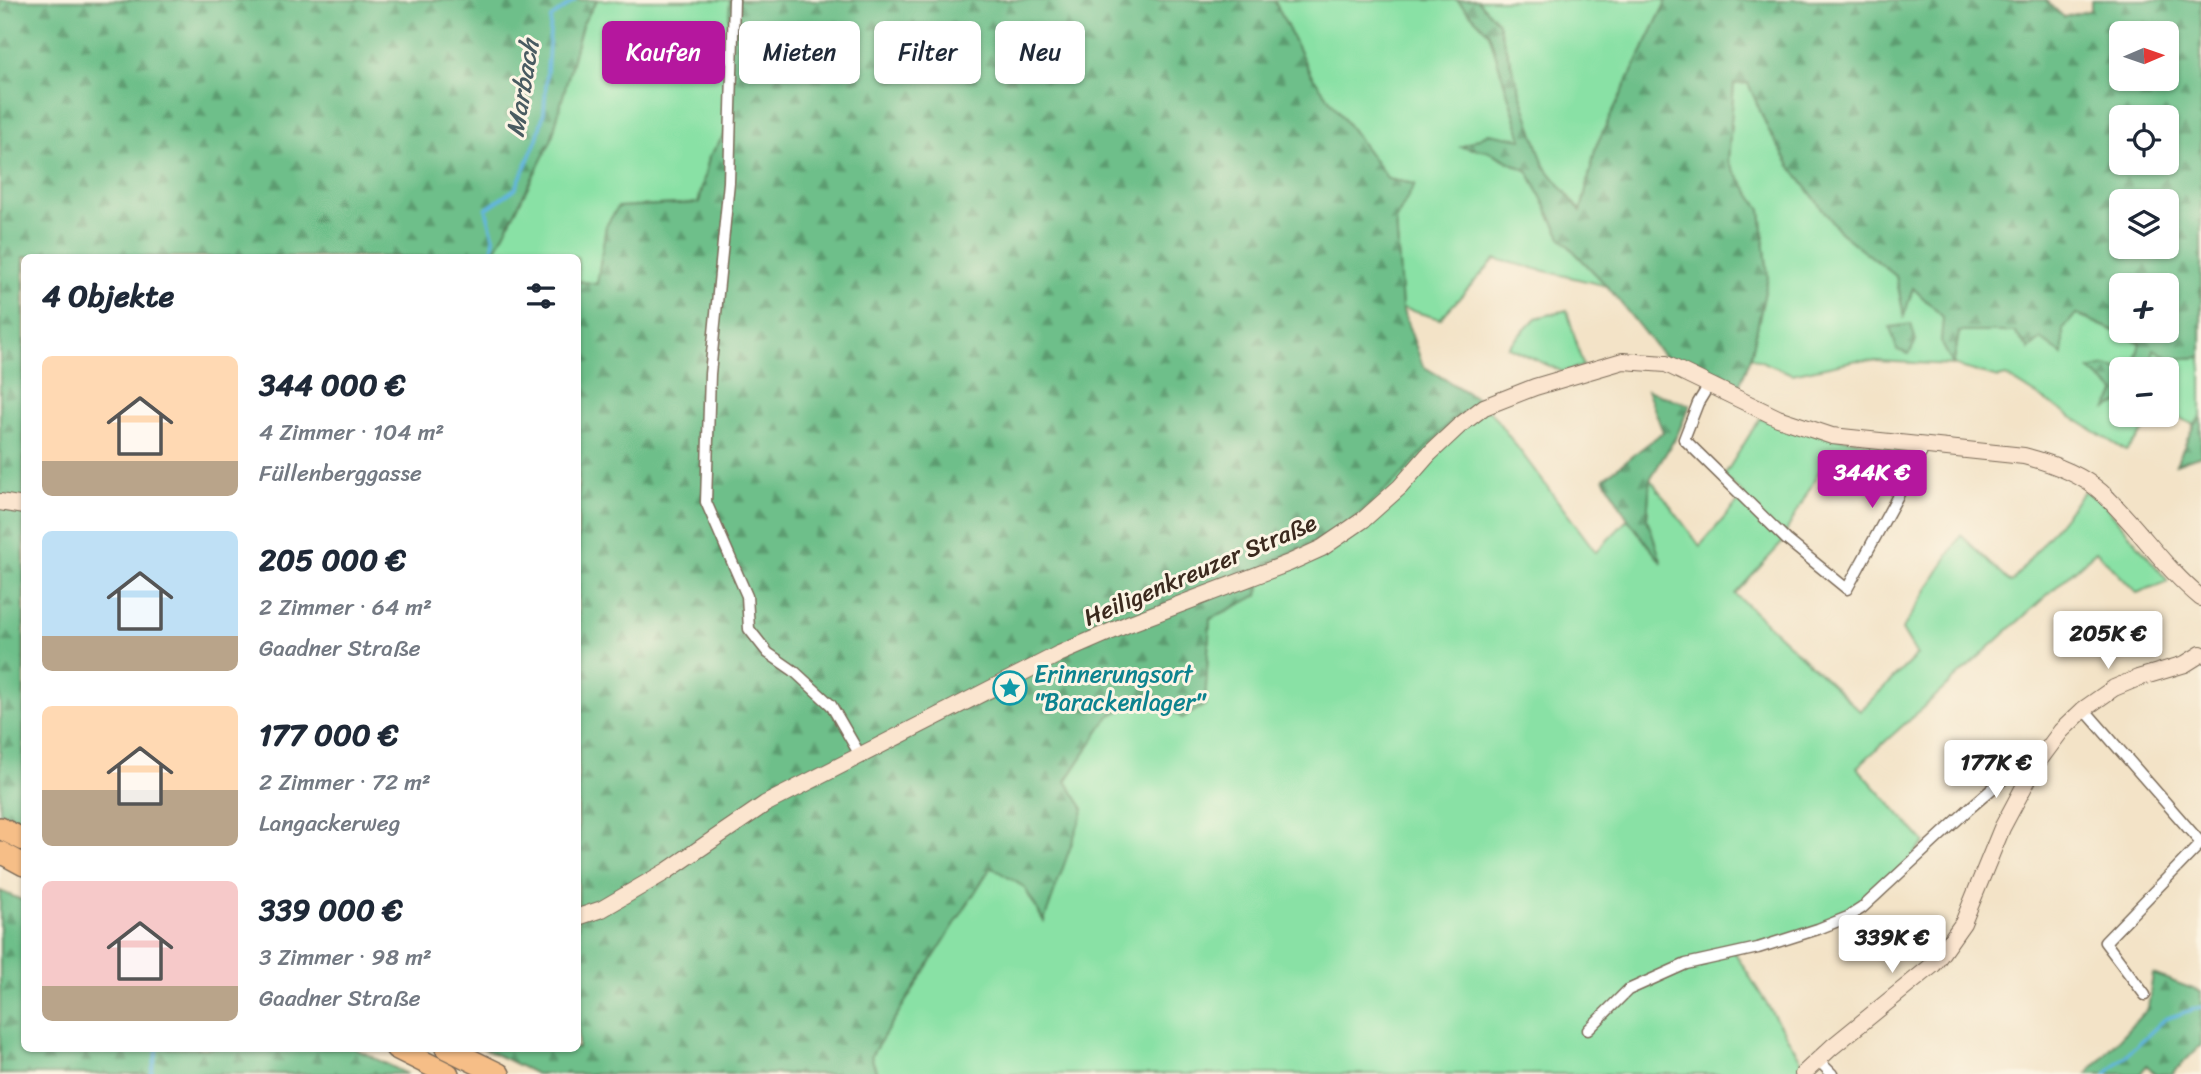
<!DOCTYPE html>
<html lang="de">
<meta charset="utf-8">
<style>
:root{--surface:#fff;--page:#f2f2f3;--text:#1f2937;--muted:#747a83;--accent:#b5179e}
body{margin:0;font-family:Sriracha,sans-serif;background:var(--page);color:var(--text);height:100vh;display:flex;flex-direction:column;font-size:26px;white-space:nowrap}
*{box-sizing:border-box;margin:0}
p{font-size:23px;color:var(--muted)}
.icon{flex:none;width:38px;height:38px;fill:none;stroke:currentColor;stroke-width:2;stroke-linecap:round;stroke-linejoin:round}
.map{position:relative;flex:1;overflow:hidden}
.drawer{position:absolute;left:21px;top:254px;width:560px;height:798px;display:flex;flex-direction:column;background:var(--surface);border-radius:10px;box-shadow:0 2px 5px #0004}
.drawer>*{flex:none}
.guide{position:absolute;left:602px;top:21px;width:665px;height:63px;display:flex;gap:14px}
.needle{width:46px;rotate:88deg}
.controls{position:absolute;left:2109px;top:21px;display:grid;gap:14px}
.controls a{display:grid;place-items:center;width:70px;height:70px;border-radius:10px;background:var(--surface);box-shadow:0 2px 5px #0004;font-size:35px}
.price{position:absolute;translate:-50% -60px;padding:0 16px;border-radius:7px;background:#fff;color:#222;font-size:23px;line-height:46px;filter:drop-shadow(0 2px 4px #0008)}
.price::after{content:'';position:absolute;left:50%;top:42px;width:21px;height:16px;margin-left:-10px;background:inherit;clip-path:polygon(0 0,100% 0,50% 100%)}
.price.selected{background:var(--accent);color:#fff}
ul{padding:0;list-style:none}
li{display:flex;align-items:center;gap:21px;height:175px;padding:0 21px}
li span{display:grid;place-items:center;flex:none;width:196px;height:140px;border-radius:10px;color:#555}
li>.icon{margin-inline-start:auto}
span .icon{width:84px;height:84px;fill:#fffc;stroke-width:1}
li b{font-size:30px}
h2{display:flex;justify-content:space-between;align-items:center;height:84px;padding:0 21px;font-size:30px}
.chip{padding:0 24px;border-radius:10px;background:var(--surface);box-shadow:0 2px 5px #0004;font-size:24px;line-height:63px}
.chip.selected{background:var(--accent);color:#fff}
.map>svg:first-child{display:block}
.green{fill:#89e1a5;stroke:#628662;stroke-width:2}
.forest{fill:url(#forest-firs);stroke:#547454;stroke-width:2;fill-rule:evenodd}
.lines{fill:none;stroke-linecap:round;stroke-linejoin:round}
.stream{stroke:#62b5de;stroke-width:3.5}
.street-casing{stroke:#7b6b59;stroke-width:13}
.secondary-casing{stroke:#7b6b59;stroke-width:18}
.highway-casing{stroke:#7b6b59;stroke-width:24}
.street{stroke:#fff;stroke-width:10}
.secondary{stroke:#fbe5cf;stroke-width:16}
.highway{stroke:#f6be87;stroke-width:21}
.labels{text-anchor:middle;stroke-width:6;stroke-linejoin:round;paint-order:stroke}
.street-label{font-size:24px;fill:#3b2a1e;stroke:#fcf5e5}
.culture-label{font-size:24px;fill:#0d838f;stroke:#fcf5e5;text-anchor:start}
.water-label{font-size:26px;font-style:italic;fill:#495b61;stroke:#fcf5e5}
</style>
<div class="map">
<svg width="2201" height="1074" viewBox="0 0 2201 1074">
<defs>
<pattern id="forest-firs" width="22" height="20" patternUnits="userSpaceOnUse" patternTransform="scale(1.75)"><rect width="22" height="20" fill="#6ebf8a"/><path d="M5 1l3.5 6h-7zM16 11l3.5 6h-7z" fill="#5c9b70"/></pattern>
</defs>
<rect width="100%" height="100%" fill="#fcf5e5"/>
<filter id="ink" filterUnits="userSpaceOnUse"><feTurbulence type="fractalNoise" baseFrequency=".0143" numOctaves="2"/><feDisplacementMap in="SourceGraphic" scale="14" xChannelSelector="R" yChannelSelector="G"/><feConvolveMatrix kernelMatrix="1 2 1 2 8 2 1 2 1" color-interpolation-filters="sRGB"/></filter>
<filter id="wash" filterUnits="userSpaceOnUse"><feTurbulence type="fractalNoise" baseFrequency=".00686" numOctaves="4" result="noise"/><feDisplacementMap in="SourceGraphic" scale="28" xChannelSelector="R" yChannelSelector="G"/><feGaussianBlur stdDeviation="1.57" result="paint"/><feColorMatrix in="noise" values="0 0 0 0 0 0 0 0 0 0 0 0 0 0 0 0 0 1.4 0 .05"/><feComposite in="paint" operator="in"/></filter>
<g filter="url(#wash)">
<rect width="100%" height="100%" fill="#f3e3c7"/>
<g class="green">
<polygon points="597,0 730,0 725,134 709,157 698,203 618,207 606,226 597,284 578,281 578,257 492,257 551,141 582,25"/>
<polygon points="1274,0 1457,0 1489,33 1522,140 1489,133 1462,147 1487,151 1528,171 1562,239 1607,286 1495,259 1440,319 1402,308 1396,219 1414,184 1388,179 1310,73"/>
<polygon points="1477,0 1667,0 1596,146 1581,212 1544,166 1497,21"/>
<path d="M 1749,83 L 1768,129 L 1791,167 L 1840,232 L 1896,276 L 1904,314 L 1913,288 L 1944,317 L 1941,342 L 1954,364 L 1959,332 L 2014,332 L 2041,339 L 2063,329 L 2076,314 L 2140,343 L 2134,369 C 2118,369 2106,366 2090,370 L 2116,392 L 2108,408 L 2121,402 L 2121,415 L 2159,415 L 2126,451 L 2006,376 L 1998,378 L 1953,365 L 1857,360 L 1792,374 L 1751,357 L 1768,277 L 1761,210 L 1728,161 L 1734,84 Z"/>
<polygon points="1567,310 1583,366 1563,372 1508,347 1536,318"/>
<polygon points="2154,349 2171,359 2201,357 2201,417 2194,425 2167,411 2166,369 2150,369"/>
<path d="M 1484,403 L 1596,552 L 1628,519 L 1660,561 L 1647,519 L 1650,479 L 1700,546 L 1744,495 L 1724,476 L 1760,418 L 1799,431 L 1908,450 L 1911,460 L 1897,485 L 1830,452 L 1788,528 L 1783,542 L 1735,594 L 1860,711 L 1917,655 L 1902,630 L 1961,535 L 2011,583 L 2084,491 L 2105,505 L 2168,581 L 2137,593 L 2096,551 L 1857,767 L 1925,843 C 1901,867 1878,897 1849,913 C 1814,932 1771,940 1734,951 L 1803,1063 L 1794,1074 L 877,1074 L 871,1056 L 991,866 L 1024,887 L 1043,920 L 1066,781 L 1109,716 L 1152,693 L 1182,718 L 1205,705 L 1210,619 L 1258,595 L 1265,565 L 1399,478 L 1454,418 Z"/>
</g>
<g class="forest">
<polygon points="0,0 597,0 582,25 551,141 492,257 24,257 24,825 0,812"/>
<polygon points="730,0 1274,0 1310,73 1388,179 1415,184 1396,219 1402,308 1423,366 1484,403 1454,418 1399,478 1343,528 1265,565 1258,595 1210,619 1205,705 1182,718 1152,693 1109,716 1066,781 1084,809 1044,921 1024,887 991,867 871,1056 877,1074 536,1074 483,1048 578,1048 578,281 597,284 606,226 618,207 699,203 709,157 725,134"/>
<path d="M 1457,0 L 1477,0 L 1497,21 L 1544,166 L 1581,211 L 1596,146 L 1667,0 L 2045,0 L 2064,17 L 2091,10 L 2091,0 L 2201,0 L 2201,357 L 2171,359 L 2154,349 L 2150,369 L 2134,369 L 2140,342 L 2076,314 L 2063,329 L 2063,355 L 2041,339 L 2029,349 L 2014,332 L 1959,332 L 1953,365 L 1941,342 L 1943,317 L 1913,288 L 1904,316 L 1896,276 L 1840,232 L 1791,167 L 1768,129 L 1748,83 L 1734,84 L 1728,161 L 1761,210 L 1768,277 L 1751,357 L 1737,391 L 1663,356 L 1607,286 L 1562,239 L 1528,171 L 1488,151 L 1461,147 L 1489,133 L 1522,139 L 1489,33 ZM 2121,33 L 2166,33 L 2166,79 L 2121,79 ZM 2121,117 L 2166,117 L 2166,163 L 2121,163 ZM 2121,201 L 2166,201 L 2166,247 L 2121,247 ZM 2121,285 L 2166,285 L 2166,331 L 2121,331 Z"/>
<polygon points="1911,324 1916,341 1909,354 1897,350 1890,327"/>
<polygon points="2105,366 2121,370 2121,402 2107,408 2116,392 2090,370"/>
<polygon points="1647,390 1690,405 1677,435 1650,479 1647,519 1662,563 1628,519 1604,478 1663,432"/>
<polygon points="2201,417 2201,455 2176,464 2194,425"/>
<polygon points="0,891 24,901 24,1048 354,1048 407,1074 0,1074"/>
<polygon points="2153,974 2201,992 2201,1045 2172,1074 2155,1074 2147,1065 2140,1074 2087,1074 2148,1008"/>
</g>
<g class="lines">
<g class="stream">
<polyline points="491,257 494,239 486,209 516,188 537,139 544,112 551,18 575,0"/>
<polyline points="151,1074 158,1048"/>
<polyline points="2106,1074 2165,1019 2201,1007"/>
</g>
</g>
</g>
<g filter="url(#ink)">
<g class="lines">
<defs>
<g id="street">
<polyline points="734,0 729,182 710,374 706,502 747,596 749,629 768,653 794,671 831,705 860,755"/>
<polyline points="1709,385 1698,403 1684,439 1787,540 1847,589 1925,446"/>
<polyline points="2084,709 2201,843 2105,942 2145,995"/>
<polyline points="1588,1030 1628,990 1686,964 1758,948 1818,929 1848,917 1862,908 1971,807 2021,764 2035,766"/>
<polyline points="1818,1060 1832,1074"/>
</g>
<g id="secondary">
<polyline points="0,502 24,506"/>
<path d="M 578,917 L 602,909 L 667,871 L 765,804 L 1059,654 L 1128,624 L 1289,563 L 1322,548 L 1363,520 L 1400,487 L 1428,455 L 1459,426 L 1484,407 L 1535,387 L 1623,361 L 1666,364 L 1778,418 L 1832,436 L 2024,456 C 2051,463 2080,473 2101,492 C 2137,525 2163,567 2201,598"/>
<polyline points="1803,1074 1832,1047 1934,964 1963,923 2002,828 2035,766 2061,731 2084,709 2114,688 2138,678 2185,664 2201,654"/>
</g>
<g id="highway">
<polyline points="0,828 24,840"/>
<polyline points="0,852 24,865"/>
<polyline points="396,1048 448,1074"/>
<polyline points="446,1048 499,1074"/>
</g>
</defs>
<use href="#street" class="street-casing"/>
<use href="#secondary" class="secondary-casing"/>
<use href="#highway" class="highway-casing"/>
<use href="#street" class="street"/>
<use href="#secondary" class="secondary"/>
<use href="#highway" class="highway"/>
</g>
</g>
<defs>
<symbol id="sight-ring" viewBox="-11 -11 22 22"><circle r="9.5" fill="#fcf5e5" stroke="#0f9aa8" stroke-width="1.5"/><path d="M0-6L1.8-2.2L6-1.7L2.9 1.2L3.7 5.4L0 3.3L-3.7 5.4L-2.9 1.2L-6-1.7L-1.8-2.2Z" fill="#0f9aa8"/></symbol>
</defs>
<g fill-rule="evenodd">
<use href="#sight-ring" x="991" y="669" width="38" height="38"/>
</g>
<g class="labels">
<g class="street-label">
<text transform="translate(1200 570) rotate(-23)" y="8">Heiligenkreuzer Straße</text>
</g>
<g class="culture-label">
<text x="1034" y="682">Erinnerungsort<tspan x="1034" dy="28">"Barackenlager"</tspan></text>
</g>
<g class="water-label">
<text transform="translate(522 88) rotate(-81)" y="9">Marbach</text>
</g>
</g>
</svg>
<div class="controls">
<a><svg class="needle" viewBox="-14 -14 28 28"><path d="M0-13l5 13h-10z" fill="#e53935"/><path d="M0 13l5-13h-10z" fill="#747a83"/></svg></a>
<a><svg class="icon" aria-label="locate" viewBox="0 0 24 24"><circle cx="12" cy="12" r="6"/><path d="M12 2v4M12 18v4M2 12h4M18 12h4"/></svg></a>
<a><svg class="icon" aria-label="layers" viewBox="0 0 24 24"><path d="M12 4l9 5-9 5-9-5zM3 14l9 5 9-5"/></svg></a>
<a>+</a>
<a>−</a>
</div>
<b class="price selected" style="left:1872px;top:510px">344K €</b>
<b class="price" style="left:2108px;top:671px">205K €</b>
<b class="price" style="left:1996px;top:800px">177K €</b>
<b class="price" style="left:1892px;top:975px">339K €</b>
<div class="guide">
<a class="chip selected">Kaufen</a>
<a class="chip">Mieten</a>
<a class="chip">Filter</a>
<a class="chip">Neu</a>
</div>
<section class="drawer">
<h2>4 Objekte<svg class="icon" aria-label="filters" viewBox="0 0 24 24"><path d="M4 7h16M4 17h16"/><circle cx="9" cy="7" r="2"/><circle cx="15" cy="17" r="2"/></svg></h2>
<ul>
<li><span style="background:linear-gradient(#ffd9b3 75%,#b9a48a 0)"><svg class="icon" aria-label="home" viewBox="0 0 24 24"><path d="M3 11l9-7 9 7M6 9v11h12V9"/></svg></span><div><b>344 000 €</b><p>4 Zimmer · 104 m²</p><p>Füllenberggasse</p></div></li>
<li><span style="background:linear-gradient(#bfe0f5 75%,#b9a48a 0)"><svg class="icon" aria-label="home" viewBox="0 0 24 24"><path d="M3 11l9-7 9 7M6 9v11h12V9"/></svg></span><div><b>205 000 €</b><p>2 Zimmer · 64 m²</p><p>Gaadner Straße</p></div></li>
<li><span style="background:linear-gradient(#ffd9b3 60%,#b9a48a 0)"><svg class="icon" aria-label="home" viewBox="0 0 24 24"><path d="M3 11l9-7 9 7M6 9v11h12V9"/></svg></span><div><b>177 000 €</b><p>2 Zimmer · 72 m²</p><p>Langackerweg</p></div></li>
<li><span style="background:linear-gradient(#f6c9c9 75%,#b9a48a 0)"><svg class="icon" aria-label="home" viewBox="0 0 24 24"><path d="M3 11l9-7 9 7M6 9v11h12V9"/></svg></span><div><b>339 000 €</b><p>3 Zimmer · 98 m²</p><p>Gaadner Straße</p></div></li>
</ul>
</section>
</div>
